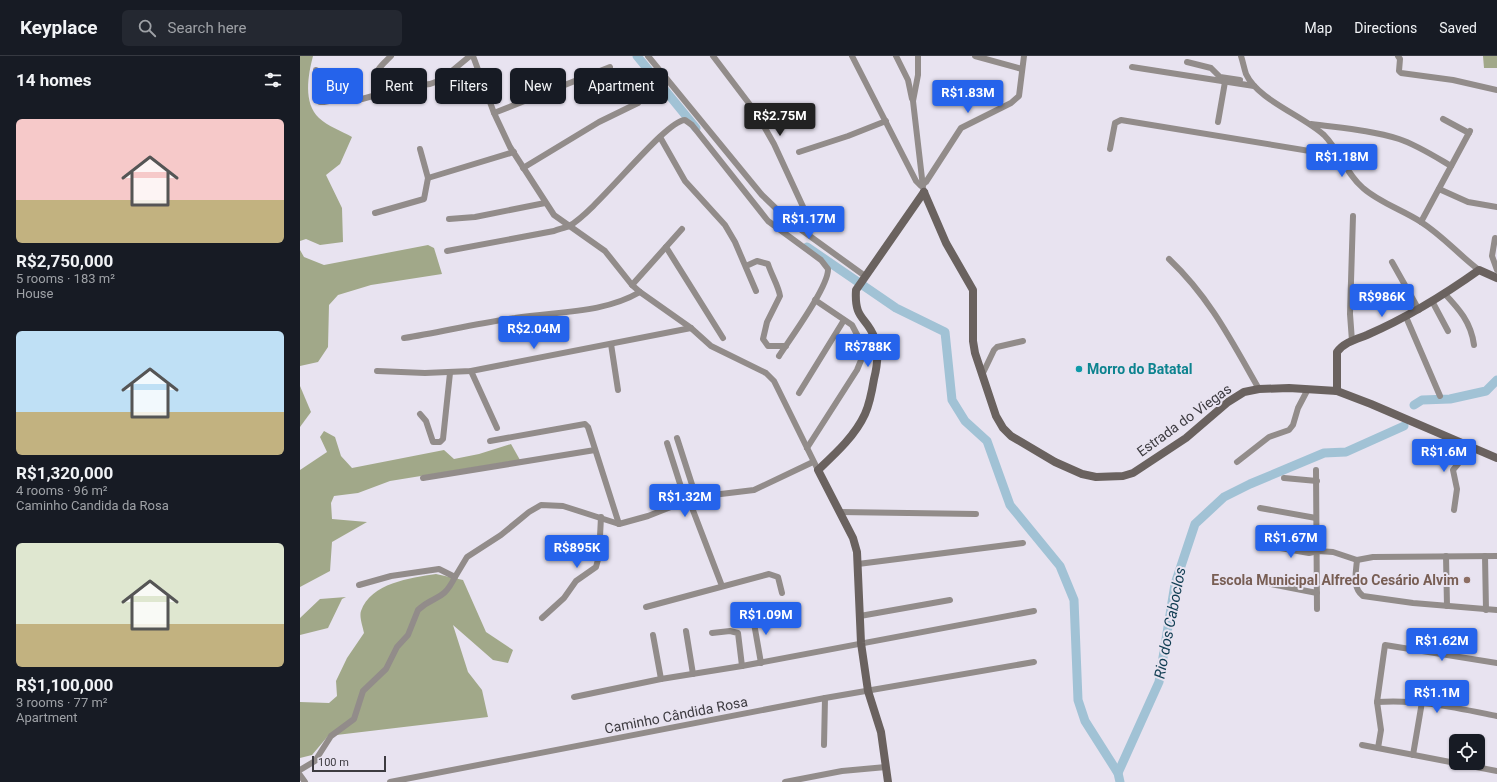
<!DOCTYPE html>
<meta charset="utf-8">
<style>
:root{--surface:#171b24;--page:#242831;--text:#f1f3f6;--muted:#9ea1a6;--line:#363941;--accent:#2563eb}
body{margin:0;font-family:Roboto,sans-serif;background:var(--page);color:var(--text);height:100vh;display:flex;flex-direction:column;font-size:15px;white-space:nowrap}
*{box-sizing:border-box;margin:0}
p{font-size:13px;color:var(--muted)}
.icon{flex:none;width:22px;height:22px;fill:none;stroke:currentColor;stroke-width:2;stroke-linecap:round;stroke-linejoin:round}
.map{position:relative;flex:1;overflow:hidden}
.details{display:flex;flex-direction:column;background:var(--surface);width:300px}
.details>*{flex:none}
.top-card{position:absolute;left:12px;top:12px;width:380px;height:36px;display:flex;gap:8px}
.tools{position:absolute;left:1149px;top:678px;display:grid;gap:8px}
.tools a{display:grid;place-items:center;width:36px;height:36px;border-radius:6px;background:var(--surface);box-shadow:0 1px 3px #0004;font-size:20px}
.scale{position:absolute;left:12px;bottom:10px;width:74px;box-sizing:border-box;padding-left:4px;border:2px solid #3d3b40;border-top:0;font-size:11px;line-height:14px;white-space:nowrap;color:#3d3b40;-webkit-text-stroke:3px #e8e3f0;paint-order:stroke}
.price{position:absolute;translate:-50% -34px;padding:0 9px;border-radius:4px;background:var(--accent);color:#fff;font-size:13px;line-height:26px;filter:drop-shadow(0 1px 2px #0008)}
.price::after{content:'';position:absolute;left:50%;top:24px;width:12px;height:9px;margin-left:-6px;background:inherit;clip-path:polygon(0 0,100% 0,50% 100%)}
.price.on{background:#222;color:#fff}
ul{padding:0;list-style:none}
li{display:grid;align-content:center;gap:8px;height:212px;padding:0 16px}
li span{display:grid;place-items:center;height:124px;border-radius:6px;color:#555}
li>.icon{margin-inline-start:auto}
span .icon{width:72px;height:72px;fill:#fffc;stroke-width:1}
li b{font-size:17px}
h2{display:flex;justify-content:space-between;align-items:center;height:48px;padding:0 16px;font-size:17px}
.tag{padding:0 14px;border-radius:6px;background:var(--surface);box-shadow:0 1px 3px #0004;font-size:14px;line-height:36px}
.tag.on{background:var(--accent);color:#fff}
header{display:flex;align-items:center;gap:24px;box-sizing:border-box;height:56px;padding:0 20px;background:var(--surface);border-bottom:1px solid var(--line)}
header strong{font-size:19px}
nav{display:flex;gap:22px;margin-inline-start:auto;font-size:14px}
.search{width:280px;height:36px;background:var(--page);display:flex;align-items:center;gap:10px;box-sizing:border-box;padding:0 14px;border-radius:6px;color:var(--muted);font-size:15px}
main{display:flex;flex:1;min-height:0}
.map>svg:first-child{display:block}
.forest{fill:#a1a889}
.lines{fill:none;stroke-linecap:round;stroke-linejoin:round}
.river{stroke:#a1c2d5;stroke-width:9}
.street{stroke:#928c8a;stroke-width:6}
.secondary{stroke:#6a625f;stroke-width:8}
.culture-dot{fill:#0f9aa8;stroke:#e8e3f0;stroke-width:1.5}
.education-dot{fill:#8d6e63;stroke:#e8e3f0;stroke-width:1.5}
.labels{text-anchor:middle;stroke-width:4;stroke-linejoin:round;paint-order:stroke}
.culture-label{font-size:14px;font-weight:bold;fill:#0d838f;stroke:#e8e3f0;text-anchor:start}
.street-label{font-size:14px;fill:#3d3b40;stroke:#e8e3f0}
.education-label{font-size:14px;font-weight:bold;fill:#785e54;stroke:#e8e3f0;text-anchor:end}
.water-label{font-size:15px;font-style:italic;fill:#103d52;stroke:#e8e3f0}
</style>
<header>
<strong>Keyplace</strong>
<div class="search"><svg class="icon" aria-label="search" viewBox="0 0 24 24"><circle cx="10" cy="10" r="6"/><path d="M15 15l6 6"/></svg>Search here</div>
<nav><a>Map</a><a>Directions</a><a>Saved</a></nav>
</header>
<main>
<section class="details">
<h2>14 homes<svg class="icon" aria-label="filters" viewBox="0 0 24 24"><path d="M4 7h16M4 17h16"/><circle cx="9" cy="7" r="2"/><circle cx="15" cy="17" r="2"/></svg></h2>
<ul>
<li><span style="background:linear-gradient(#f6c9c9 65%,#c2b280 0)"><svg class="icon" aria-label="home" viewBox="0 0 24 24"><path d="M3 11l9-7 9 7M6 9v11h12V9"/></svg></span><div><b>R$2,750,000</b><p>5 rooms · 183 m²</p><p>House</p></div></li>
<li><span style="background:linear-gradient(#bfe0f5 65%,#c2b280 0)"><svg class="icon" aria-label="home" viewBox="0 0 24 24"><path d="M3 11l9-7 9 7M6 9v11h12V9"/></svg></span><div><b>R$1,320,000</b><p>4 rooms · 96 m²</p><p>Caminho Candida da Rosa</p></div></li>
<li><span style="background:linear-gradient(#dfe7d0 65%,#c2b280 0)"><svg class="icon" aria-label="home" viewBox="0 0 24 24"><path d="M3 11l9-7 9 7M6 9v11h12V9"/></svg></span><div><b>R$1,100,000</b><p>3 rooms · 77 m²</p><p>Apartment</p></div></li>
</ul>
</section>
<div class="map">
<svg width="1197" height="726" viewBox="0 0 1197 726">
<rect width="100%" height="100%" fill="#e8e3f0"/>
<g class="forest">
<path d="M 0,0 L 13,0 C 8,19 3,47 19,62 C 27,70 42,75 52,81 L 40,108 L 26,119 L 42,152 L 43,186 L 20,189 L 6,183 L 0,185 Z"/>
<polygon points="1183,0 1197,0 1197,12 1184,12"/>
<polygon points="128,189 134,192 142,218 71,229 38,239 29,249 28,291 18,306 0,310 0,194 4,201 24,209"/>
<polygon points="0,330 11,356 0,371"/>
<polygon points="24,375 35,381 41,400 52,412 144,394 154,403 179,398 211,388 220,404 90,425 58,437 34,440 31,447 32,463 67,466 32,486 30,515 0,531 0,414 27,396 20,381"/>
<path d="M 136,518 L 163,524 L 186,576 L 213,594 L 208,607 L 193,604 L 153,569 L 168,616 L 182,634 L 188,661 L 28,680 L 12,699 L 0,702 L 0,646 L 29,647 L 37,640 L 36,625 L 47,602 L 64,577 C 63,571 59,561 61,555 C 71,527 110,522 136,518 Z"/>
<polygon points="46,541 42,543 28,572 0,579 0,562 20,543"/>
</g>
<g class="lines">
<g class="river">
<polyline points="337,0 396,72"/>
<polyline points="507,191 596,252 645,276 652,344 665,365 687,385 710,449 760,510 774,544 778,644 785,665 818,717 820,726"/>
<polyline points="1114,349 1122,344 1150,343 1186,335 1197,324"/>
<polyline points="818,717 859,626 875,528 895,468 924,441 950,428 1024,397 1046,396 1104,370"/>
</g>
<g class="street">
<polyline points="173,0 194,57 210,91 254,159 305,195 332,229 340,236 391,272 411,290 466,317 474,325 478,333 518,414"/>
<polyline points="348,0 462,139 489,165 565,220"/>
<polyline points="413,0 457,58 474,88 505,155 504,165 500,173"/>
<polyline points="552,0 616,125 621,130 626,126 661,72 711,47 719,40 724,0"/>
<polyline points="596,0 608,24 612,43"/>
<polyline points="618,0 618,19 613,45 623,131"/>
<polyline points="675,0 722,13"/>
<path d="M 941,0 C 943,6 944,12 946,18 C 958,44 1002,59 1024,79 C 1040,95 1046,118 1063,132 C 1080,147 1103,154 1121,166 C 1143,180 1159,199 1179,214"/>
<polyline points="1098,0 1100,3 1099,15 1101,17 1153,24 1197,34"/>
<polyline points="887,6 911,12 920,21 940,24"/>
<polyline points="832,11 954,30"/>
<polyline points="16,14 20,46 24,46 38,43 51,45 62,43 105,31 130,28 141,24 170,0"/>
<path d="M 82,39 C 69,19 76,15 91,0"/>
<polyline points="194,57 310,11"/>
<polyline points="1143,63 1169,77"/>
<polyline points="918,66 925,26"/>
<path d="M 1011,68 C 1040,72 1071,74 1099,83 C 1117,89 1134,100 1151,110"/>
<polyline points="360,81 385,125 425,169 435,186 456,235"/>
<polyline points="810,93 815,67 821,64 1040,100"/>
<polyline points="499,96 548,80 586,65"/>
<polyline points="223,112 299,66 338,47"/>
<polyline points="128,122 214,96"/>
<polyline points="1139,133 1168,146 1197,151"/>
<polyline points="75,157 124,143 128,122 120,93"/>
<polyline points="149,163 175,161 245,147"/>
<polyline points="1121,166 1170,75"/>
<polyline points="1195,182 1192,200 1197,214"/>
<polyline points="366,191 423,282"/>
<path d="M 147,195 L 254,175 C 259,173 265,172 269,170 C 297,155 364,65 385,64 L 392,69 L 468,165 L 521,204 L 528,213 C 529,230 490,283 479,300"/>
<path d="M 869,203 C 910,242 931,284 959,333"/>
<polyline points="1092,206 1119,254"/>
<path d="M 446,210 L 457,205 L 468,208 C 471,218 479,231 480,240 L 467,266 L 463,283 L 468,290 L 486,290"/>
<polyline points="332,229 382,173"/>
<path d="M 1144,237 C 1159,253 1171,266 1174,289"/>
<polyline points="1132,245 1148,275"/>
<polyline points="1106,261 1140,340"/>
<path d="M 104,282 C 141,276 178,267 215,262 C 257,255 302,258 340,236"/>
<polyline points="1052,285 1050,258 1053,160"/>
<polyline points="311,288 318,334"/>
<polyline points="77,315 125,317 171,315 391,272"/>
<polyline points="171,315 197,372"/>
<polyline points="682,319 694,294 697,291 723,285"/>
<polyline points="499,337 544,264"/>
<polyline points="120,358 126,365 133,386 140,386 143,383 150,317"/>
<polyline points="377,382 396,441"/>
<polyline points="190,385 285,368 288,371 319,468"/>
<polyline points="367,387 382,434 389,444 422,530"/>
<polyline points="507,392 557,314 564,297 563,290 552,269 515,244"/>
<polyline points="937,406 969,381 989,374 993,369 998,352 1008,333"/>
<polyline points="1016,414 1017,553"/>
<polyline points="123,422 295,394"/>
<polyline points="984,422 1017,425"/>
<polyline points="960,452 1016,462"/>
<polyline points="1154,454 1157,433 1153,414 1162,403 1167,389"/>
<polyline points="540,456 676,458"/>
<polyline points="963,489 1009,497 1018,495 1033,496 1057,504"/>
<polyline points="1146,500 1147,550"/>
<polyline points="1185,500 1186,554"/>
<path d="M 1057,504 C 1056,516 1052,532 1063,540 L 1113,547 L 1197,554"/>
<polyline points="1057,504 1073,501 1197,500"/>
<polyline points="558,508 723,487"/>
<polyline points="971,528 1017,537"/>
<polyline points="59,529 91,520 139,513 155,521 167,501 201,479 229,456 241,449 263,450 319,468 348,460 396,441 454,434 513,406"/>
<polyline points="346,551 469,518 478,521 482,537"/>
<polyline points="452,556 461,607"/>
<polyline points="560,560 650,544"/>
<polyline points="242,562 264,542 276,525 296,511 299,500 301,461"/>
<polyline points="386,575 393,618"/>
<polyline points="412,577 430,575 438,577 442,610"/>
<polyline points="353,579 361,623"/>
<polyline points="274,641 361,623 442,610 734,555"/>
<path d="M 1077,646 C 1118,643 1157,652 1197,660"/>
<polyline points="524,689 525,642"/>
<polyline points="1062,689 1197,715"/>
<polyline points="1078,692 1081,674 1077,646 1085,589 1197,607"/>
<polyline points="1113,699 1122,646"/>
<path d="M 0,714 L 15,705 L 31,680 L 54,663 L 63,635 L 86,613 L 97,591 L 108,579 L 118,554 C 135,538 142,547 155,521"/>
<polyline points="0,719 5,726"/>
<polyline points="90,726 525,642 734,606"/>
<polyline points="485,726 542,715 586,711"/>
</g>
<g class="secondary">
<polyline points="624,136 646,187 673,234 673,285 675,297 696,360 703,372 711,380 755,406 782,418 796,421 823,420 833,417 886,382 928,346 944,336 959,333 989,332 1037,335 1071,348 1197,402"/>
<path d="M 1037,335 L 1037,296 C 1044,286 1057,283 1067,279 C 1106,262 1144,239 1179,214 L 1197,222"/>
<path d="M 588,726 L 581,676 L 568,635 L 561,587 L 557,496 L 553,482 L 518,414 C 535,398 555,380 565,358 C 570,347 572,335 574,323 C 577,311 579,295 575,283 C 567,260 554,265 556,234 L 624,136"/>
</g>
</g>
<circle class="culture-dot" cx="779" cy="313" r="4"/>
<circle class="education-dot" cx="1167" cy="524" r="4"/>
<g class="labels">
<g class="culture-label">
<text x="787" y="318">Morro do Batatal</text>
</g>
<g class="street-label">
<text transform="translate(884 364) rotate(-36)" y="5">Estrada do Viegas</text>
<text transform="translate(376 659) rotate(-11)" y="5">Caminho Cândida Rosa</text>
</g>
<g class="education-label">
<text x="1159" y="529">Escola Municipal Alfredo Cesário Alvim</text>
</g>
<g class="water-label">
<text transform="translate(870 567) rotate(-79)" y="5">Rio dos Caboclos</text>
</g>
</g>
</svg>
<div class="tools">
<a><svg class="icon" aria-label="locate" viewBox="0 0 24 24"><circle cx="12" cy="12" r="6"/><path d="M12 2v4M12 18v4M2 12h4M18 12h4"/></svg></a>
</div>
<div class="scale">100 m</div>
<b class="price" style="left:668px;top:58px">R$1.83M</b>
<b class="price on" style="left:480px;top:81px">R$2.75M</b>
<b class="price" style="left:1042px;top:122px">R$1.18M</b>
<b class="price" style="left:509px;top:184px">R$1.17M</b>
<b class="price" style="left:1082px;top:262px">R$986K</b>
<b class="price" style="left:234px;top:294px">R$2.04M</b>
<b class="price" style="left:568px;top:312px">R$788K</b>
<b class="price" style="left:1144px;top:417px">R$1.6M</b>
<b class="price" style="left:385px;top:462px">R$1.32M</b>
<b class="price" style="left:991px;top:503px">R$1.67M</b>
<b class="price" style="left:277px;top:513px">R$895K</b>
<b class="price" style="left:466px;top:580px">R$1.09M</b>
<b class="price" style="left:1142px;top:606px">R$1.62M</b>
<b class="price" style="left:1137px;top:658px">R$1.1M</b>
<div class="top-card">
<a class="tag on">Buy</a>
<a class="tag">Rent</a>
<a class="tag">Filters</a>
<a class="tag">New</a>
<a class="tag">Apartment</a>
</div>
</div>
</main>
